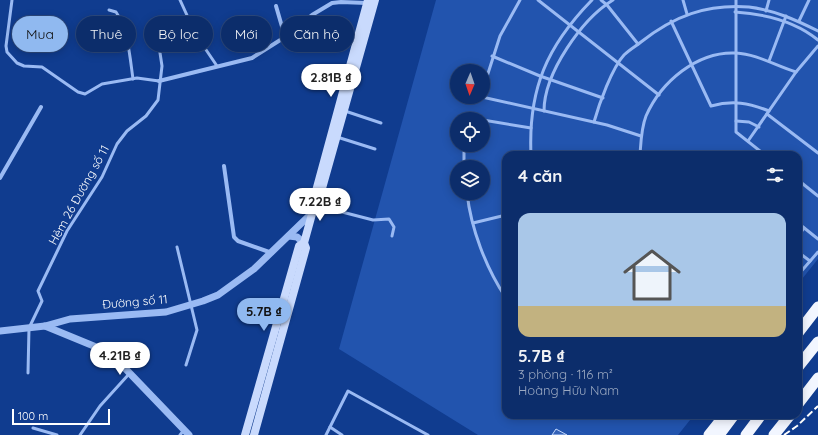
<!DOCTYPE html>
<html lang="vi">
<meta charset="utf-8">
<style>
:root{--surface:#0c2d6b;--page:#1a3973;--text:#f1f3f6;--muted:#9aa8c1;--line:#2c497e;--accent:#90b9f0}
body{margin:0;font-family:Quicksand,sans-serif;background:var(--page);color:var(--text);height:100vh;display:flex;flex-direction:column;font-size:15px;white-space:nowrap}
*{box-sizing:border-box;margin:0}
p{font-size:13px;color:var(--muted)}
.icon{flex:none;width:22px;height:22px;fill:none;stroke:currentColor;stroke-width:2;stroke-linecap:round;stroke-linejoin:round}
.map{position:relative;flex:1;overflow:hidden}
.details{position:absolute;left:502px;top:151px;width:300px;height:268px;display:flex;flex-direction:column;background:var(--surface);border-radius:12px;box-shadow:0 2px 10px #0003,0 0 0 1px var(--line)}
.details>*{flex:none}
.banner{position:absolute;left:12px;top:16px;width:380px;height:36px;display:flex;gap:8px}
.needle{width:26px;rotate:182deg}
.tools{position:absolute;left:450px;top:64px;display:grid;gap:8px}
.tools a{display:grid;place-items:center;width:40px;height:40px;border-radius:50%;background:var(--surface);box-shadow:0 2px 10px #0003,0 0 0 1px var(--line);font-size:20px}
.scale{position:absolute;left:12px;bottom:10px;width:98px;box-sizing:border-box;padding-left:4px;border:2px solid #fff;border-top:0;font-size:11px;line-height:14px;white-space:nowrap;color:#fff;-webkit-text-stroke:3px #103c8f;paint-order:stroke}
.price{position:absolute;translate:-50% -34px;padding:0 9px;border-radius:14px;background:#fff;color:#222;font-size:13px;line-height:26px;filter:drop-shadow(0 1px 2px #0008)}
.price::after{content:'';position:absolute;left:50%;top:24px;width:12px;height:9px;margin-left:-6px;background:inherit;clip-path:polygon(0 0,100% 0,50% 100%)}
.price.on{background:var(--accent);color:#111}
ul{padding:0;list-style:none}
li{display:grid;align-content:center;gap:8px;height:212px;padding:0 16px}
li+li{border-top:1px solid var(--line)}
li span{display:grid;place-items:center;height:124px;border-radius:12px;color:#555}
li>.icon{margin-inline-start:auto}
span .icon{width:72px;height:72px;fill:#fffc;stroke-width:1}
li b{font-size:17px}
h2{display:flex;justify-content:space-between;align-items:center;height:48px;padding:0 16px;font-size:17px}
.tag{padding:0 14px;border-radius:18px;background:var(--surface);box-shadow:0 2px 10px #0003,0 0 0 1px var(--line);font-size:14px;line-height:36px}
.tag.on{background:var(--accent);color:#111}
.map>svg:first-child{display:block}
.green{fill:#2254ae;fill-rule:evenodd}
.building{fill:#3462b7;stroke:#c1d7fd}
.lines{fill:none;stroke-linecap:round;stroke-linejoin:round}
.service{stroke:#9abaf3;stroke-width:3}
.minor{stroke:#9abaf3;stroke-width:4}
.tertiary{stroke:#9abaf3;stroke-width:7}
.secondary{stroke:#c9dafd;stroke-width:8}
.trunk{stroke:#f2f6ff;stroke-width:11}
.rail{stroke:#fff;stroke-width:2;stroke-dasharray:7 3;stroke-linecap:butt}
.labels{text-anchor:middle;stroke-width:3;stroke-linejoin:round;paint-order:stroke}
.street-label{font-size:12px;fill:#fff;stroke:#103c8f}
</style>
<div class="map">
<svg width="818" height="435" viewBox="0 0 818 435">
<rect width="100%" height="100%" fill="#103c8f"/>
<path class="green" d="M 436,0 L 818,0 L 818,259 L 798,284 L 798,155 L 506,155 L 506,415 L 694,415 L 678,435 L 478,435 L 339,349 ZM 457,71 L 483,71 L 483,97 L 457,97 ZM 457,119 L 483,119 L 483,145 L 457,145 ZM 457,167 L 483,167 L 483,193 L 457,193 Z"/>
<polygon class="building" points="556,429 567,435 552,435"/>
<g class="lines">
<g class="service">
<polyline points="12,0 6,46 7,52 17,63 24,66 42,67 78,92 85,94 102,84 137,78 159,81"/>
<polyline points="180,0 196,35 217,66"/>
<polyline points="538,0 659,95"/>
<polyline points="601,0 607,5 638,44"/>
<polyline points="683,0 687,14"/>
<polyline points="736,0 736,132 765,155"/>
<path d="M 109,10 L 116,12 C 128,29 130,58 133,79"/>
<polyline points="766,11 769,0"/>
<path d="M 735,12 C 765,14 795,21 818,40"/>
<path d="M 671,21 L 711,106 C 733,100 749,103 769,111"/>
<polyline points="799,21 809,0"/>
<polyline points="492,56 540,76 603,98"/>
<polyline points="769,61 786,16"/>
<polyline points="483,89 500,36 520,0"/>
<polyline points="482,97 607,125 641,136"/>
<polyline points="345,111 381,123"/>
<path d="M 544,111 C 544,73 582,19 613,0"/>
<polyline points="767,114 818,153"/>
<polyline points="467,119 467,117 478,119"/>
<polyline points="483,120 531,128"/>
<polyline points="736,121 749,122 759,127"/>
<path d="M 594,122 C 599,104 612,68 624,55 C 629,50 636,46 641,42 C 674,16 706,4 749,7 C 774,10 796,20 818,31"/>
<polyline points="337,137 375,149"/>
<polyline points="748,141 796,72 818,46"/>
<polyline points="464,145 464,167"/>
<path d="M 531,155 C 528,89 547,46 592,0"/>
<path d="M 640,155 C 641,142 641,129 646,116 C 661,82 697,51 736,53 C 757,54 776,66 796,72"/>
<polyline points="798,180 818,196"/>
<path d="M 467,193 C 471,229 486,268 506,298"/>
<polyline points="315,205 373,220 389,219 394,227 392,236"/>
<polyline points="473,223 506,215"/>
<polyline points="798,223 818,239"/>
<polyline points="798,236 804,228"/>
<polyline points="177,247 197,330 186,365"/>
<polyline points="798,252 810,261"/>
<polyline points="798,275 818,252"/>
<polyline points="28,373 29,328 42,301 38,291 67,231 102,177 117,144 127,131 146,116 158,100 162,66 157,33"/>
<polyline points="330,427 342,435"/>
<polyline points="33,428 57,435"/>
<polyline points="80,435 100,406 129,374"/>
<polyline points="180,435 184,430"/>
<polyline points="326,435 348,391 428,435"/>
</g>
<g class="minor">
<polyline points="276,6 285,37"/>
<polyline points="159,81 252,58 285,37 312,15 332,3 341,2 367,3"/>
<polyline points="224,166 234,237 238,241 272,253"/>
<polyline points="0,178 41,107"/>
</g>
<g class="tertiary">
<polyline points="289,236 297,237 304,243"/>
<polyline points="45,326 101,349 118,361 189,435"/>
<polyline points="0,331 45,326 70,319 166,312 203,301 218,295 254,269 312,213"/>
</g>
<g class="secondary">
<polyline points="317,196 321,192 375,0"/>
<polyline points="245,435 299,246 304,243"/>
<polyline points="254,435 306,248 304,243 317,196 316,191 368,0"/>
</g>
<g class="trunk">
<polyline points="798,333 818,307"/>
<polyline points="798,367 818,342"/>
<polyline points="798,404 818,378"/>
<polyline points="709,435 725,415"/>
<polyline points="719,435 734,415"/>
<polyline points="746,435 761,415"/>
<polyline points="774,435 790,415"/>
</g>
<polyline class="rail" points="784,435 797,426 818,406"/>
</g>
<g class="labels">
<g class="street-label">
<text transform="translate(79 195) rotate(-61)" y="4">Hẻm 26 Đường số 11</text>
<text transform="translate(135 302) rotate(-5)" y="4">Đường số 11</text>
</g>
</g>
</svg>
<div class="tools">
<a><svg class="needle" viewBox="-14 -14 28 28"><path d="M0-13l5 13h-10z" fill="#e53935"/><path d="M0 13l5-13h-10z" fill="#9aa8c1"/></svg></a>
<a><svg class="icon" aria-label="locate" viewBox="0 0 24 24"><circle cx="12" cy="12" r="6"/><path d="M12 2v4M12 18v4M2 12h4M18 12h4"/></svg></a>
<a><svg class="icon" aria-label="layers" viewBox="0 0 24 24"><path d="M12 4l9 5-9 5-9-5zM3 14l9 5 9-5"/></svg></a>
</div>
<div class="scale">100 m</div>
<b class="price" style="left:331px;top:98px">2.81B ₫</b>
<b class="price" style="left:320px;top:222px">7.22B ₫</b>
<b class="price on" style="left:264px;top:332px">5.7B ₫</b>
<b class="price" style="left:120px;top:376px">4.21B ₫</b>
<div class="banner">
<a class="tag on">Mua</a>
<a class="tag">Thuê</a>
<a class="tag">Bộ lọc</a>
<a class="tag">Mới</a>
<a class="tag">Căn hộ</a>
</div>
<section class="details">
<h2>4 căn<svg class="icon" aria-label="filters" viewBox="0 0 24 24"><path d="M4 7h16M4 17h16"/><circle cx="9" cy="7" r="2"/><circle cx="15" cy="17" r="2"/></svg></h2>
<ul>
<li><span style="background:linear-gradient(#a9c7e8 75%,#c2b280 0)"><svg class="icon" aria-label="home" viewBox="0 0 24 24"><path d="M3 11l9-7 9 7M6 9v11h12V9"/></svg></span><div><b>5.7B ₫</b><p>3 phòng · 116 m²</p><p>Hoàng Hữu Nam</p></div></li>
</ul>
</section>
</div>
